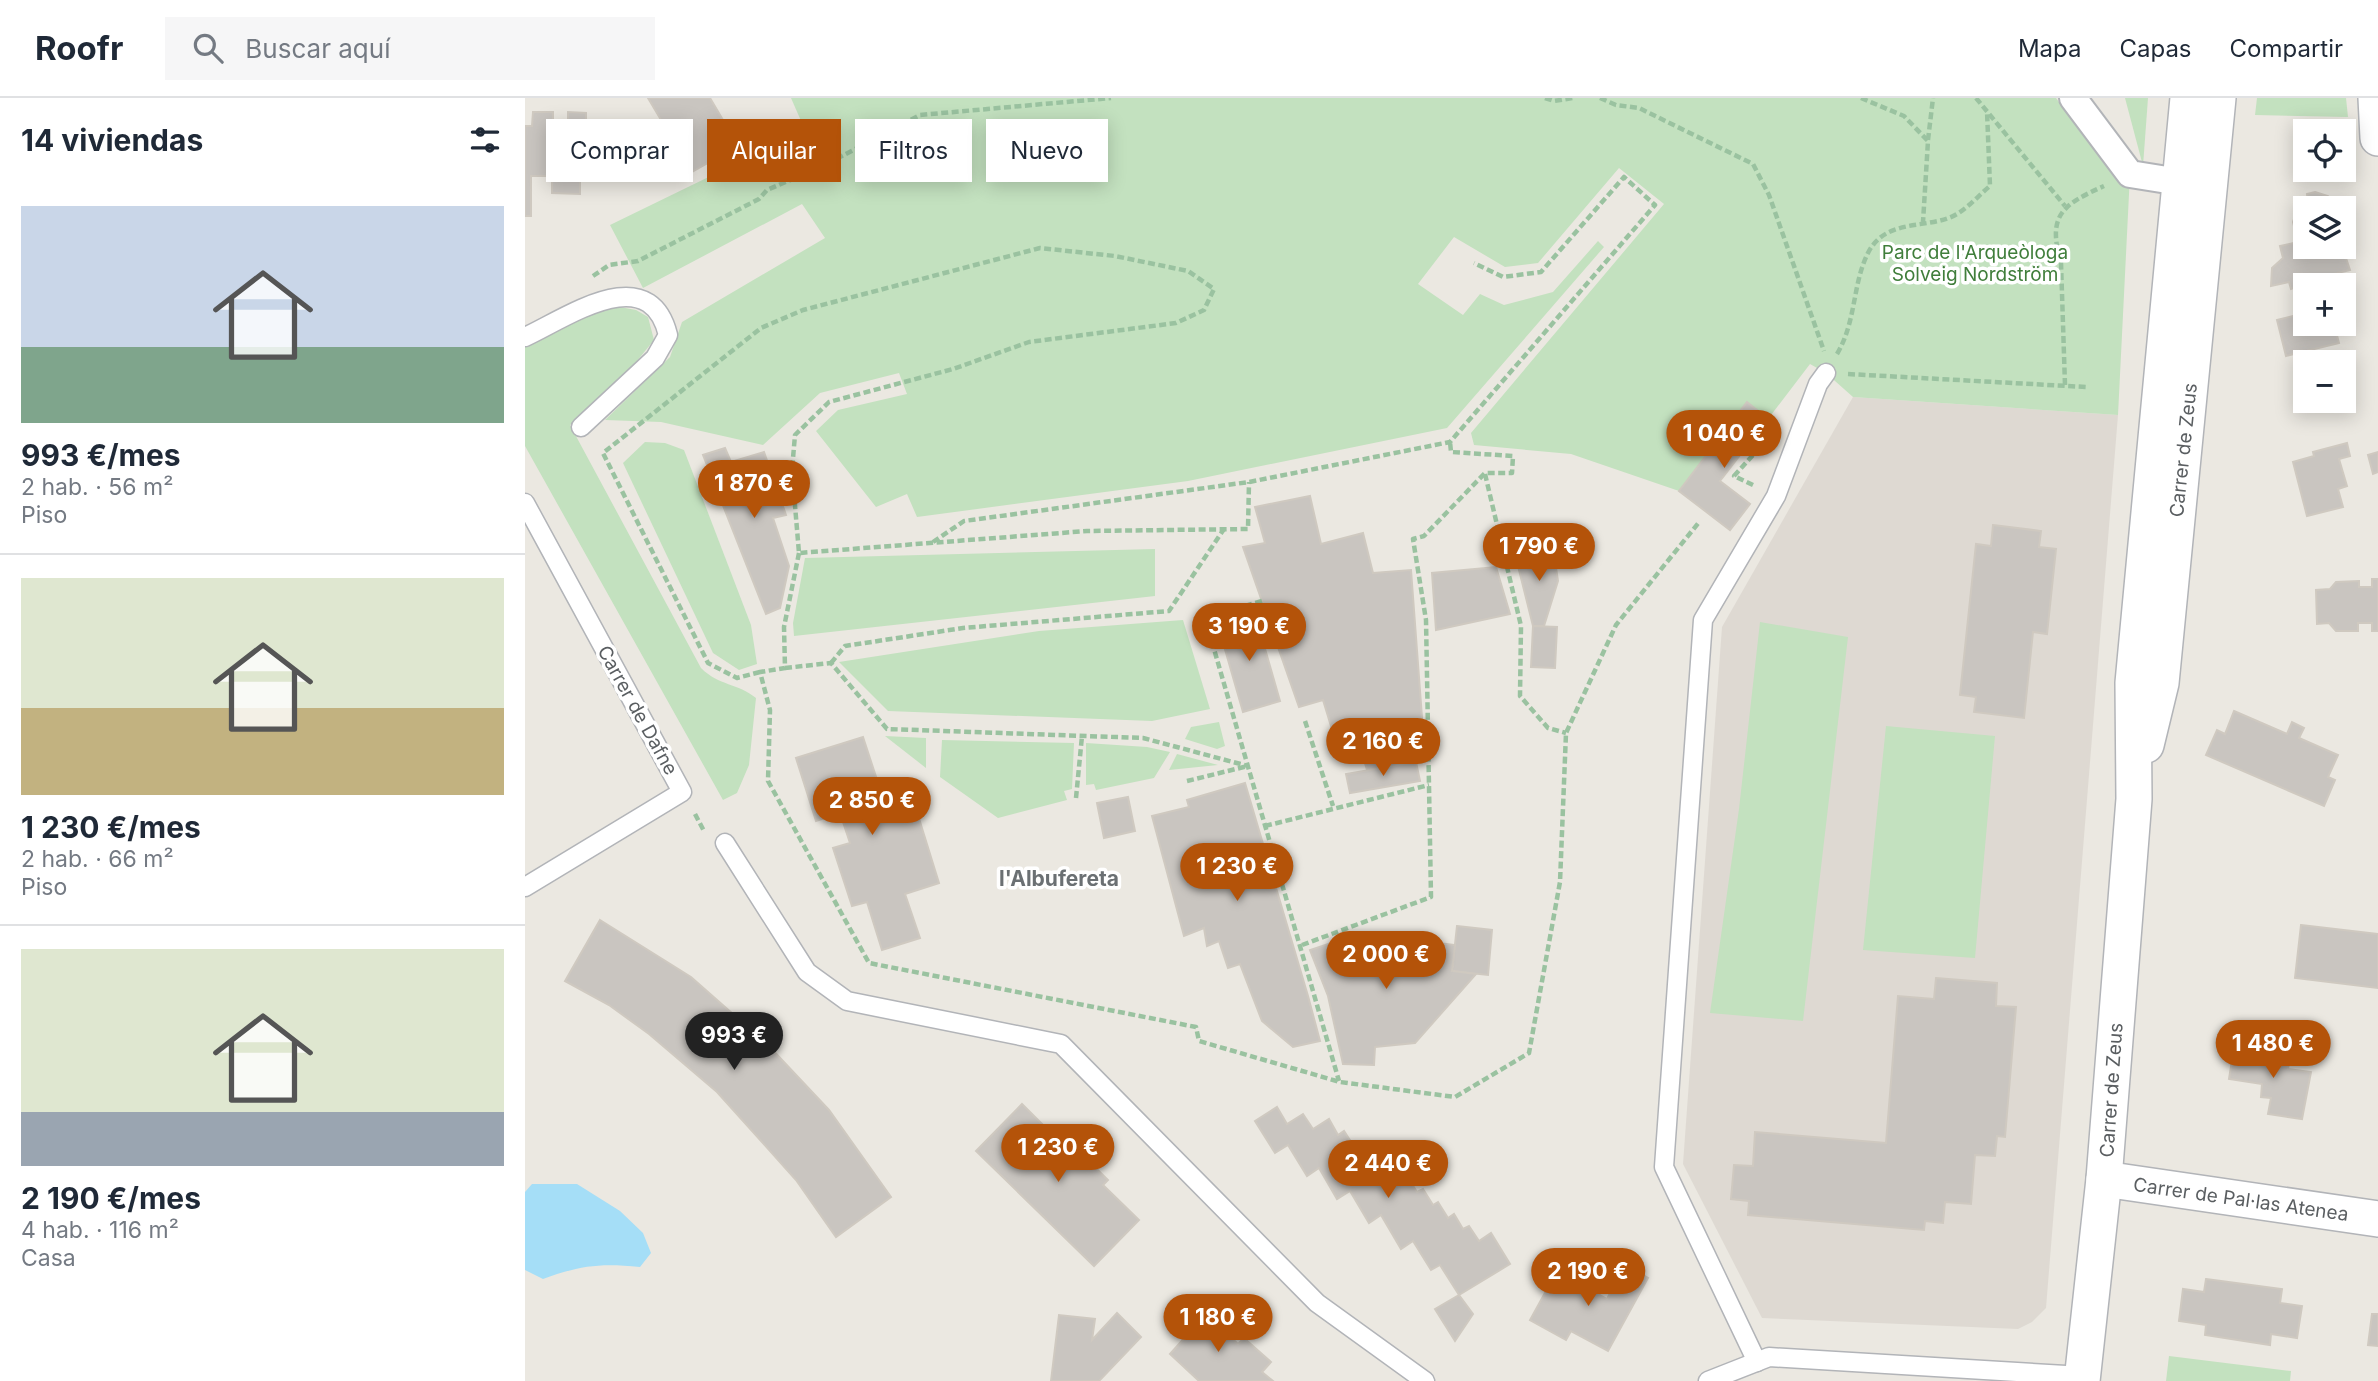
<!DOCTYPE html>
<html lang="es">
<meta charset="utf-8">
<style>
:root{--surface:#fff;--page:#f6f6f7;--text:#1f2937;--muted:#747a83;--line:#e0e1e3;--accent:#b45309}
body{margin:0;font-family:Inter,sans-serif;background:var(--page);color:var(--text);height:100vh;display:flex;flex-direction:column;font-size:26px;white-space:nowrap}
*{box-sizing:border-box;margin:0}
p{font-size:23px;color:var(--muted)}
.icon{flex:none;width:38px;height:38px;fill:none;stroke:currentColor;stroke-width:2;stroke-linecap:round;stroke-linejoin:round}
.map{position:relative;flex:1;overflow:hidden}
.drawer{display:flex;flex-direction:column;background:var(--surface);width:525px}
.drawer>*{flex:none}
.guide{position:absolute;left:21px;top:21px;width:665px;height:63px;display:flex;gap:14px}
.tools{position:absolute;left:1768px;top:21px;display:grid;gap:14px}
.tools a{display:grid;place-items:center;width:63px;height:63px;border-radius:0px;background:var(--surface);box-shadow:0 4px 18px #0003;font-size:35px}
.price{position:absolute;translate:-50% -60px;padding:0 16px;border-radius:24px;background:var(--accent);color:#fff;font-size:23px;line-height:46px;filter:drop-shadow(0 2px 4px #0008)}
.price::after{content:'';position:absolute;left:50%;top:42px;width:21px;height:16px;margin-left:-10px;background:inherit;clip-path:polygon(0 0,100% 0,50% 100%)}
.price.current{background:#222;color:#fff}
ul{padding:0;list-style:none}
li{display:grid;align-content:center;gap:14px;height:371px;padding:0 21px}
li+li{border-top:2px solid var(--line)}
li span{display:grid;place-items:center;height:217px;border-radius:0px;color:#555}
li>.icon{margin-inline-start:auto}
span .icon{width:126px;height:126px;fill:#fffc;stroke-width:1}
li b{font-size:30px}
h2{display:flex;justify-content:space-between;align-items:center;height:84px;padding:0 21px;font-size:30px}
.tag{padding:0 24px;border-radius:0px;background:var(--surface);box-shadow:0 4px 18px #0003;font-size:24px;line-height:63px}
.tag.current{background:var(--accent);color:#fff}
header{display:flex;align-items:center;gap:42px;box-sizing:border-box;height:98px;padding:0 35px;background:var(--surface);border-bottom:2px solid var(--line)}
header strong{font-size:33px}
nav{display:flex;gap:38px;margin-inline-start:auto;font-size:24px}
.search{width:490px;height:63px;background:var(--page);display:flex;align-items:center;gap:18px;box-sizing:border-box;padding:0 24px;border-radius:0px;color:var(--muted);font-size:26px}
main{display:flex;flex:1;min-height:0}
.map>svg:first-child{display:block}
.education{fill:#ded9d2}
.green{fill:#c3e1bf}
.water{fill:#a5def7}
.building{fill:#c9c5c0;stroke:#cfc9c0;stroke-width:2}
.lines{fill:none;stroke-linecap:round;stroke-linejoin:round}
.service-casing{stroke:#b2b4b8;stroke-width:21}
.pedestrian-casing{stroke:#b2b4b8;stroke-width:30}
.minor-casing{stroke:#b2b4b8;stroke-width:38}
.path{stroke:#9ac2a0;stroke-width:4.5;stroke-dasharray:7 3.5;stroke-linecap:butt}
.service{stroke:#fff;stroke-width:18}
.pedestrian{stroke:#fff;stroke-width:26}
.minor{stroke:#fff;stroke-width:35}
.labels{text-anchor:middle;stroke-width:7;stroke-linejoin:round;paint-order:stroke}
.park-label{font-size:19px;fill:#407e3b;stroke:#fff}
.street-label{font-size:19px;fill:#5a5e61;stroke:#fff}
.neighbourhood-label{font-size:21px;font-weight:bold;fill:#6b7073;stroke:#fff}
</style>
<header>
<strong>Roofr</strong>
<div class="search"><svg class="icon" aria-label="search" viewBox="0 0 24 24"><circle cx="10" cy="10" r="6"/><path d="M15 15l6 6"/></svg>Buscar aquí</div>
<nav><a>Mapa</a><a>Capas</a><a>Compartir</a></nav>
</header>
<main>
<section class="drawer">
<h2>14 viviendas<svg class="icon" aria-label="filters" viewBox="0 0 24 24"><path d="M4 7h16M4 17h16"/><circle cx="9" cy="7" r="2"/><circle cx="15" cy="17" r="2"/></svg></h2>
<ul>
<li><span style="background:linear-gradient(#c9d6e8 65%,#7fa58c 0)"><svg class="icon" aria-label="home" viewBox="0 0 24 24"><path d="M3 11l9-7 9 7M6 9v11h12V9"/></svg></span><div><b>993 €/mes</b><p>2 hab. · 56 m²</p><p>Piso</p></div></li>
<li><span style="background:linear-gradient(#dfe7d0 60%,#c2b280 0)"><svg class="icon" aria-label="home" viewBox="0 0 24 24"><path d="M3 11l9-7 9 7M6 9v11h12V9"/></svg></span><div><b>1 230 €/mes</b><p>2 hab. · 66 m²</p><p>Piso</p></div></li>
<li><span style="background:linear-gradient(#dfe7d0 75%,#9aa5b1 0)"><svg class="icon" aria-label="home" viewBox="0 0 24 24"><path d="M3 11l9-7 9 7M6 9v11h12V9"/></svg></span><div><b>2 190 €/mes</b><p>4 hab. · 116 m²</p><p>Casa</p></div></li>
</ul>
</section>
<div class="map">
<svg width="1853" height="1283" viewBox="0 0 1853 1283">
<rect width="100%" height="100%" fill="#ebe8e1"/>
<polygon class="education" points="1328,299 1593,317 1521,1210 1507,1224 1493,1231 1237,1220 1158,1066 1197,529"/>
<g class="green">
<polygon points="266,0 1531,0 1579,65 1605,76 1593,317 1328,299 1301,275 1285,266 1243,321 1221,305 1154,393 1046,356 949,347 946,335 1139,106 1094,70 1013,165 980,169 929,139 893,186 938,217 955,196 979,207 1028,194 1073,143 1079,149 922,330 663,383 392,419 382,396 351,409 291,333 313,312 382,296 374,275 295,295 238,347 136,324 80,322 145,259 157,224 300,140 277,106 118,190 85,127 280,32"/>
<polygon points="1600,0 1623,0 1618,68"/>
<polygon points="1732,0 1821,0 1823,19 1730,17"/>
<path d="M 84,207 L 111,212 L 123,219 L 129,242 L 103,274 L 45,327 L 176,570 C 194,588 213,585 231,600 L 224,667 L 212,695 L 198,702 L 0,348 L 0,249 Z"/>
<polygon points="120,344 140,345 159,352 226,527 232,566 214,572 188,555 98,365"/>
<polygon points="630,451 630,498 269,538 268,525 280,460"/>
<polygon points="658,522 685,611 627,623 363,613 314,564 514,533"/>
<polygon points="1235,524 1323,539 1278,923 1185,915 1214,711"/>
<polygon points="694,624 700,648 692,651 660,641 666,629"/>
<polygon points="1361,628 1470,638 1450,860 1338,852"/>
<polygon points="360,638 401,640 401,670"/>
<polygon points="417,642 549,645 547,691 539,693 542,702 473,720 415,679"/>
<polygon points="561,645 622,649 645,654 629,680 571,692 569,686 561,687"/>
<polygon points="652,656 693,667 644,672"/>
<polygon points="1644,1258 1766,1273 1765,1283 1641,1283"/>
</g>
<path class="water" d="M 7,1086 L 52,1086 L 95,1113 L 118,1135 L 126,1155 L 115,1169 C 76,1165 56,1167 18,1181 L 0,1172 L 0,1094 Z"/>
<g class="building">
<polygon points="123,0 185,0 211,44 184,59 186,63 167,74"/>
<polygon points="8,14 28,14 28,28 43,29 43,14 61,15 61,49 55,49 55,96 27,95 27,78 6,78 6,118 0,118 0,28 7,28"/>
<polygon points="1790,94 1803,98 1813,110 1780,110 1780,149 1818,149 1818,129 1825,159 1821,160 1825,172 1804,177 1805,184 1791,187 1784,185 1766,191 1764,184 1746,188 1747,170 1758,160 1755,148 1773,144 1768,124 1771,115 1783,103 1782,96"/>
<polygon points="1780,215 1780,226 1809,226 1814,245 1761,258 1752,222"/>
<polygon points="1222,304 1243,321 1195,383 1225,406 1205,432 1154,393"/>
<polygon points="1822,345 1825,358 1814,361 1822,388 1813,391 1818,409 1782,418 1768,364 1789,358 1788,354"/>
<polygon points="200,350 206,364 239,354 261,417 248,420 264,468 255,510 241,516 178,357"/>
<polygon points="1853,354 1853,374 1848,376 1843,357"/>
<polygon points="785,398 796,446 838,435 848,475 886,472 898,633 867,639 876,667 842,672 834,645 813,651 798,602 774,609 718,449 740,445 730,409"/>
<polygon points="1468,427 1516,433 1514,449 1531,451 1522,536 1508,534 1499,620 1449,614 1451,599 1435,597 1451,446 1466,448"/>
<polygon points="1028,450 1033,483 1019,528 1008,528 991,460"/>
<polygon points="971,469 985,516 911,532 907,475"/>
<polygon points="1847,481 1853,481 1853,533 1847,533 1847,525 1833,525 1833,533 1811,533 1804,525 1792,526 1791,492 1805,491 1811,484 1834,483 1834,489 1847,489"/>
<polygon points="730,516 755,603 718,614 693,527"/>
<polygon points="1008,528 1032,529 1030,570 1006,569"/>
<polygon points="1709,613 1762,636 1767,624 1779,630 1774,640 1813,657 1803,679 1810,682 1799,708 1681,657 1692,632 1700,636"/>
<polygon points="338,639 356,694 383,685 414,785 380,796 395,840 357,852 342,804 327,808 308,750 325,745 315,715 291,723 271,660"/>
<polygon points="891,664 895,683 825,695 821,676"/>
<polygon points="720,685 783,898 795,943 768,949 737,923 715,866 703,870 694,843 682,848 679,830 659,838 627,718 664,709 662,702"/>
<polygon points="603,699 610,733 579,740 572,705"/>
<polygon points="75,822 166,879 242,946 304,1012 366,1099 311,1139 271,1082 192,994 124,936 84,907 40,883"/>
<polygon points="1776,827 1853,836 1853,890 1770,880"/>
<polygon points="932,828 967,832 963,877 927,873"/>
<polygon points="833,836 841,851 859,847 861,838 930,847 927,873 951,876 890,945 850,949 849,967 818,966 803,898 785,852"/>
<polygon points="1411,880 1472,885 1471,908 1491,909 1480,1039 1472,1038 1470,1058 1450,1057 1446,1106 1420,1104 1418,1125 1400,1123 1399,1132 1223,1117 1224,1103 1206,1101 1209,1067 1228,1068 1230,1034 1361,1045 1373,898 1409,901"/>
<polygon points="1709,950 1765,958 1763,971 1786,974 1777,1021 1743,1016 1746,1000 1736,999 1737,986 1704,981"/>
<polygon points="497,1006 532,1041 537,1037 583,1082 578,1087 614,1122 569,1168 451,1053"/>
<polygon points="752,1009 762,1026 778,1016 788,1031 804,1021 813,1037 819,1033 830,1050 835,1047 844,1060 850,1056 860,1072 865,1068 876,1085 883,1080 892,1094 898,1091 908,1107 913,1104 923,1120 929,1116 938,1131 944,1128 954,1143 966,1135 985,1166 934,1197 915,1167 906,1172 888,1143 876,1151 856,1117 844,1125 825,1093 812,1101 794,1070 782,1078 763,1047 750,1055 730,1023"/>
<polygon points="1100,1167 1123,1180 1083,1253 1046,1233 1041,1242 1005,1222 1032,1173 1082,1201"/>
<polygon points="1681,1181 1757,1191 1755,1205 1777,1208 1772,1240 1746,1236 1745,1247 1680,1237 1681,1227 1654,1223 1658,1191 1679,1194"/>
<polygon points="934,1197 948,1216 930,1243 910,1211"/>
<polygon points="675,1211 713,1246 719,1240 746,1264 737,1274 748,1283 674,1283 645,1256 663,1236 657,1231"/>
<polygon points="592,1215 616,1239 574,1283 526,1283 534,1217 570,1221 567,1242"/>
<polygon points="1847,1216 1853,1216 1853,1248 1843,1247"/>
</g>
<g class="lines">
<defs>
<g id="service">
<path d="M 0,239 C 43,219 124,161 143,237 L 130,260 L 56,329"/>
<polyline points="0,405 157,694 0,789"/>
<polyline points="200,745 282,874 322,903 536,946 792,1205 900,1283"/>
<polyline points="1232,1264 1139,1069 1178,522 1251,398 1293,286 1301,275"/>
<polyline points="1183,1283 1244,1259 1558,1278"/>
</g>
<polyline id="pedestrian" points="1548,0 1605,76 1655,84"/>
<g id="minor">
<polyline points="1851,0 1853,40"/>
<polyline points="1621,647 1636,585 1693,0"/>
<polyline points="1579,1081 1853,1121"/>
<polyline points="1557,1283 1579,1081 1609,701 1608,585 1663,0"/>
</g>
</defs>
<use href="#service" class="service-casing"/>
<use href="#pedestrian" class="pedestrian-casing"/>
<use href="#minor" class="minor-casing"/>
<g class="path">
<polyline points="1020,0 1029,3 1048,0"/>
<polyline points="1075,0 1091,7 1114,10 1228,66 1244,97 1299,253"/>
<polyline points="1336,0 1379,18 1403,43 1398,124"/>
<polyline points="1451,0 1540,108"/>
<polyline points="1403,42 1408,0"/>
<polyline points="68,178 84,167 113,163 234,101 242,92 298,68 395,17 586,0"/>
<path d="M 1312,256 C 1332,222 1327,185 1344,153 C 1363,119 1405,132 1432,116 C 1444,109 1454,97 1465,88 L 1462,13"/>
<polyline points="1323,276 1561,289"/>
<path d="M 1540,287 L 1536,165 C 1522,117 1537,107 1579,88"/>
<polyline points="960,376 996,528 995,598 1023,630 1041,635"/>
<polyline points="1228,387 1209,378 1247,336"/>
<polyline points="408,444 439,423 724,384 925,344 1130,107 1099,79 1016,174 978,179 949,165"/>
<polyline points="274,455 259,529 260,570 235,574 245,612 243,683 344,865 671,929 674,943 815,984 930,999 1004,955 1035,784 1041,635 1091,527 1175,423"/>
<polyline points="737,503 680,520 814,983"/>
<polyline points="306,565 320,548 438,530 644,513 699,431"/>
<polyline points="260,570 306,565 362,631 618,640 723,668"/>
<polyline points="235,574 212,580 183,565 78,355 236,230 278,212 515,150 590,158 663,173 689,191 679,212 651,225 504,244 428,271 304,304 270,337 267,372 274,455 562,433 723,431 724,384"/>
<polyline points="780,623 808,708"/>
<polyline points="662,683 723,668"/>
<polyline points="551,700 557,638"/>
<polyline points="170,716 179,733"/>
<polyline points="740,728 904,687"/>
<polyline points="777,847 906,799 901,522 888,441 899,438 960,375 987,375 988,358 926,354 925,344"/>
</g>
<use href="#service" class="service"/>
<use href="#pedestrian" class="pedestrian"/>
<use href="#minor" class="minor"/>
</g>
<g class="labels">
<g class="park-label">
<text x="1450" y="161">Parc de l'Arqueòloga<tspan x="1450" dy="22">Solveig Nordström</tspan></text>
</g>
<g class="street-label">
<text transform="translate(1658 352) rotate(-84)" y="7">Carrer de Zeus</text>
<text transform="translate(113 612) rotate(61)" y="7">Carrer de Dafne</text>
<text transform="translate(1586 992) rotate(-86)" y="7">Carrer de Zeus</text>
<text transform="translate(1716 1101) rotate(8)" y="7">Carrer de Pal·las Atenea</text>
</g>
<g class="neighbourhood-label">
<text x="534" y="788">l'Albufereta</text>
</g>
</g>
</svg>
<div class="tools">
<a><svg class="icon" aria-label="locate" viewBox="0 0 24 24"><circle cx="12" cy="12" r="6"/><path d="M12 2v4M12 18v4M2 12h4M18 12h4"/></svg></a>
<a><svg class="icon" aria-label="layers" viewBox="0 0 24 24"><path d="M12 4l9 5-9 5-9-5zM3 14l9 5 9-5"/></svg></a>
<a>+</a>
<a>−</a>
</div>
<b class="price" style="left:1199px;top:372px">1 040 €</b>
<b class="price" style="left:229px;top:422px">1 870 €</b>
<b class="price" style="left:1014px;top:485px">1 790 €</b>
<b class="price" style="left:724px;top:565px">3 190 €</b>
<b class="price" style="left:858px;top:680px">2 160 €</b>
<b class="price" style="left:347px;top:739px">2 850 €</b>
<b class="price" style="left:712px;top:805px">1 230 €</b>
<b class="price" style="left:861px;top:893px">2 000 €</b>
<b class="price current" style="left:209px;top:974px">993 €</b>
<b class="price" style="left:1748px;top:982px">1 480 €</b>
<b class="price" style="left:533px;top:1086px">1 230 €</b>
<b class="price" style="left:863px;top:1102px">2 440 €</b>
<b class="price" style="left:1063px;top:1210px">2 190 €</b>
<b class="price" style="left:693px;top:1256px">1 180 €</b>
<div class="guide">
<a class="tag">Comprar</a>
<a class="tag current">Alquilar</a>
<a class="tag">Filtros</a>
<a class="tag">Nuevo</a>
</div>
</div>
</main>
